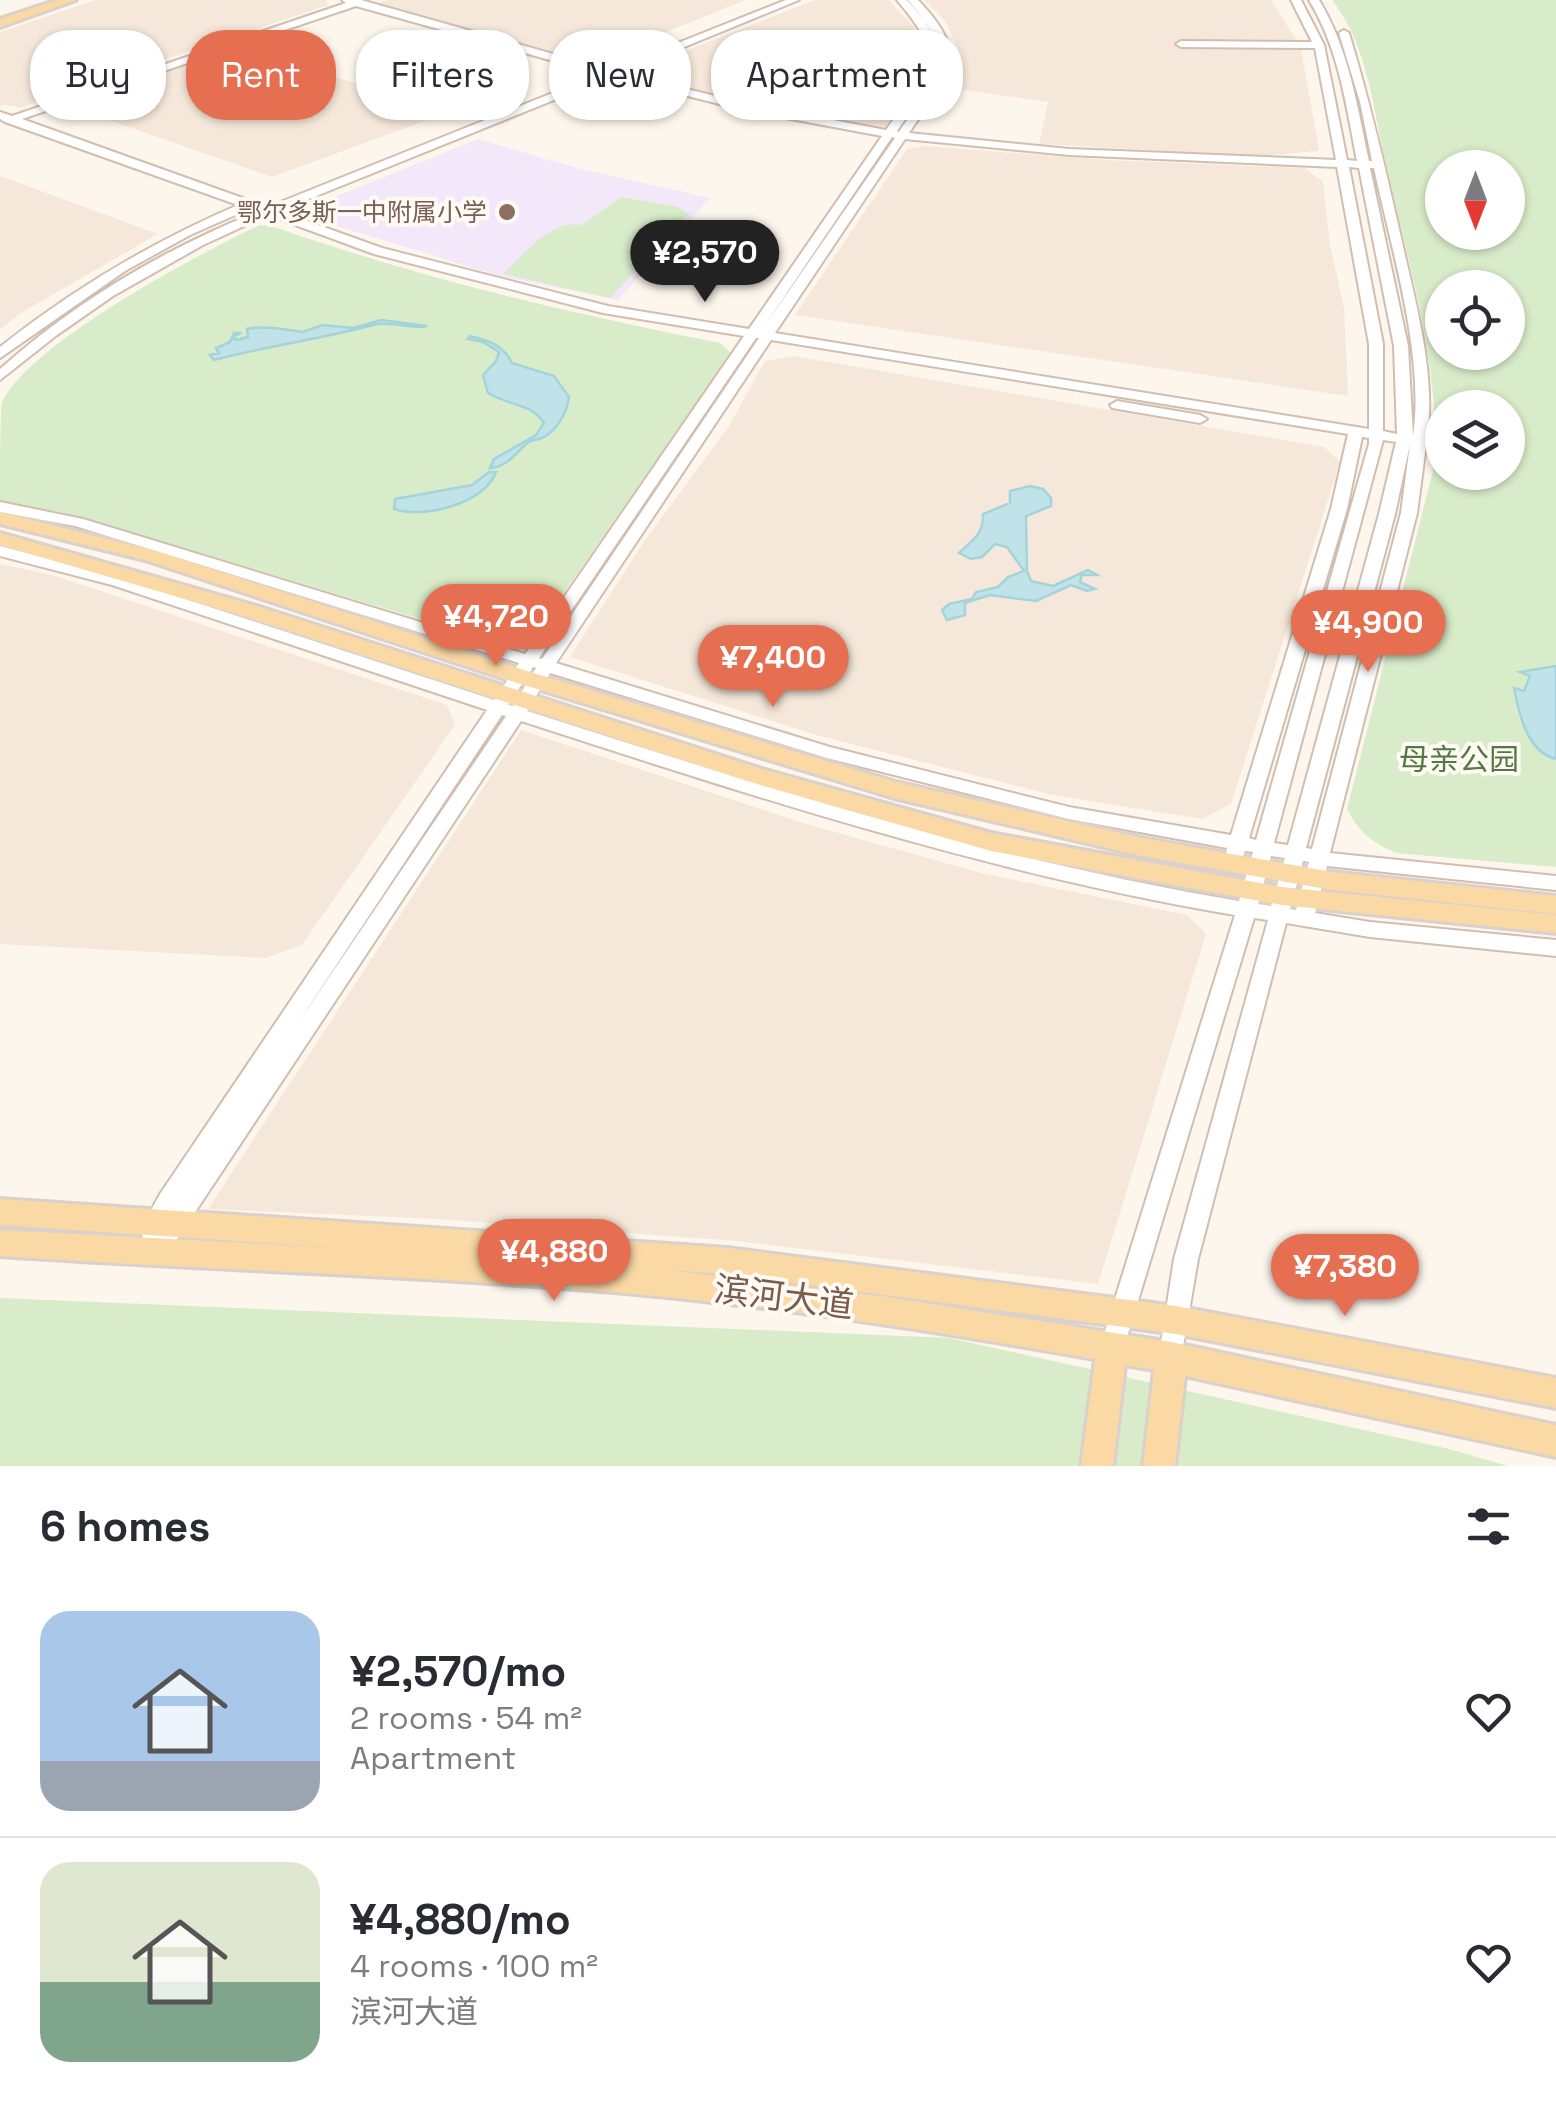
<!DOCTYPE html>
<meta charset="utf-8">
<style>
:root{--surface:#fff;--page:#f7f7f7;--text:#2b2b33;--muted:#7c7c81;--line:#e1e1e2;--accent:#e76f51}
body{margin:0;font-family:"Space Grotesk","Noto Sans SC",sans-serif;background:var(--page);color:var(--text);height:100vh;display:flex;flex-direction:column;font-size:38px;white-space:nowrap}
*{box-sizing:border-box;margin:0}
p{font-size:32px;color:var(--muted)}
.icon{flex:none;width:55px;height:55px;fill:none;stroke:currentColor;stroke-width:2;stroke-linecap:round;stroke-linejoin:round}
.map{position:relative;height:1466px;overflow:hidden}
.drawer{display:flex;flex-direction:column;background:var(--surface);flex:1}
.drawer>*{flex:none}
.guide{position:absolute;left:30px;top:30px;width:1000px;height:90px;display:flex;gap:20px}
.needle{width:65px;rotate:180deg}
.tools{position:absolute;left:1425px;top:150px;display:grid;gap:20px}
.tools a{display:grid;place-items:center;width:100px;height:100px;border-radius:50%;background:var(--surface);box-shadow:0 2px 8px #0004;font-size:50px}
.price{position:absolute;translate:-50% -85px;padding:0 22px;border-radius:35px;background:var(--accent);color:#fff;font-size:32px;line-height:65px;filter:drop-shadow(0 2px 5px #0008)}
.price::after{content:'';position:absolute;left:50%;top:60px;width:30px;height:22px;margin-left:-15px;background:inherit;clip-path:polygon(0 0,100% 0,50% 100%)}
.price.current{background:#222;color:#fff}
ul{padding:0;list-style:none}
li{display:flex;align-items:center;gap:30px;height:250px;padding:0 40px}
li+li{border-top:2px solid var(--line)}
li span{display:grid;place-items:center;flex:none;width:280px;height:200px;border-radius:30px;color:#555}
li>.icon{margin-inline-start:auto}
span .icon{width:120px;height:120px;fill:#fffc;stroke-width:1}
li b{font-size:42px}
h2{display:flex;justify-content:space-between;align-items:center;height:120px;padding:0 40px;font-size:42px}
.chip{padding:0 35px;border-radius:40px;background:var(--surface);box-shadow:0 2px 8px #0004;font-size:35px;line-height:90px}
.chip.current{background:var(--accent);color:#fff}
.map>svg:first-child{display:block}
.residential{fill:#f5e8da}
.education{fill:#f3e8fa}
.green{fill:#d8ecc9;fill-rule:evenodd}
.water{fill:#bfe3e8;stroke:#a5d3da;stroke-width:2.5}
.lines{fill:none;stroke-linecap:round;stroke-linejoin:round}
.minor-casing{stroke:#d1beb0;stroke-width:4}
.major-casing{stroke:#dad1cd;stroke-width:6}
.minor{fill:#fff;fill-rule:evenodd}
.major{fill:#fbd9a5;fill-rule:evenodd}
.education-dot{fill:#8d6e63;stroke:#fffaf3;stroke-width:4}
.labels{text-anchor:middle;stroke-width:8;stroke-linejoin:round;paint-order:stroke}
.far-education-label{font-size:25px;fill:#785e54;stroke:#fffaf3;text-anchor:end}
.park-label{font-size:30px;fill:#537a41;stroke:#fffaf3}
.near-street-label{font-size:35px;fill:#7a5c4d;stroke:#fffaf3}
</style>
<div class="map">
<svg width="1556" height="1466" viewBox="0 0 1556 1466">
<rect width="100%" height="100%" fill="#fdf6ec"/>
<g class="residential">
<polygon points="95,0 326,0 328,5 22,107 0,105 0,32"/>
<polygon points="387,0 746,0 589,63 379,3"/>
<polygon points="815,0 889,0 913,26 922,56 916,83 885,127 780,111 672,88 626,74"/>
<polygon points="924,0 1271,0 1301,48 1319,151 1261,156 1039,144 1048,102 950,88 961,54 945,21"/>
<polygon points="241,48 449,112 272,177 66,105"/>
<polygon points="925,146 1105,160 1305,168 1323,182 1330,245 1344,307 1348,396 795,315 907,149"/>
<polygon points="0,176 158,234 19,314 0,330"/>
<polygon points="794,356 1324,447 1340,462 1231,804 1202,819 1053,795 820,736 570,657 643,543 729,426 765,361"/>
<polygon points="0,564 52,575 447,705 455,725 302,945 266,958 0,944"/>
<polygon points="521,730 803,823 981,873 1187,915 1206,934 1098,1284 736,1241 438,1219 208,1209"/>
</g>
<polygon class="education" points="478,139 577,168 710,198 618,300 499,276 318,220 317,204"/>
<g class="green">
<path d="M 1332,0 L 1556,0 L 1556,867 L 1396,853 C 1372,842 1359,833 1347,809 L 1434,467 C 1441,365 1409,266 1386,166 C 1374,112 1368,45 1332,0 ZM 1442,168 L 1508,168 L 1508,232 L 1442,232 ZM 1442,288 L 1508,288 L 1508,352 L 1442,352 ZM 1442,408 L 1508,408 L 1508,472 L 1442,472 Z"/>
<path d="M 621,197 L 678,207 L 689,214 L 610,298 L 503,274 C 523,255 551,219 582,225 Z"/>
<path d="M 259,225 L 272,226 C 419,278 567,313 720,343 L 731,353 L 524,650 L 73,515 L 0,501 C 0,482 0,414 2,402 C 33,341 196,256 259,225 Z"/>
<polygon points="0,1298 949,1338 1449,1449 1508,1466 0,1466"/>
</g>
<g class="water">
<path d="M 381,320 L 427,326 C 412,330 390,320 373,325 C 321,339 267,346 214,360 L 210,355 L 219,353 L 216,348 L 230,342 L 234,333 L 241,333 L 233,337 L 236,340 L 248,337 L 247,329 C 264,325 288,330 303,332 L 322,325 L 353,328 Z"/>
<path d="M 470,336 C 490,341 503,345 512,363 L 554,376 L 569,397 C 567,412 558,429 544,437 C 540,440 533,439 529,442 C 517,450 509,467 490,468 L 494,459 L 536,435 L 544,423 C 533,404 507,405 488,393 L 483,375 L 496,361 L 499,352 L 483,342 L 468,339 Z"/>
<path d="M 489,472 L 496,472 C 484,504 424,519 394,509 L 395,499 L 472,485 Z"/>
<path d="M 1030,486 L 1043,489 L 1051,498 L 1051,506 L 1026,516 L 1027,571 L 1031,581 L 1053,586 L 1088,570 L 1097,575 L 1082,575 L 1080,582 L 1095,589 L 1087,591 L 1071,585 L 1036,601 L 990,595 L 965,603 L 965,615 L 947,620 L 942,610 L 949,604 L 972,599 L 976,592 L 998,587 L 1008,577 L 1024,571 L 1007,547 L 995,544 L 982,557 L 971,559 L 959,553 C 974,538 983,536 983,514 L 1010,503 L 1010,491 Z"/>
<path d="M 1556,666 L 1556,759 C 1527,752 1519,714 1514,688 L 1524,691 L 1530,676 L 1520,672 Z"/>
</g>
<g class="lines">
<defs>
<g id="minor">
<path d="M 342,0 L 361,0 L 610,70 L 786,0 L 799,0 L 621,73 L 748,104 L 886,130 C 928,69 952,65 897,0 L 907,0 C 963,61 935,75 897,131 L 899,132 C 940,70 963,65 908,0 L 918,0 C 975,60 947,76 909,133 L 1069,149 L 1336,160 L 1315,48 L 1181,47 L 1176,44 L 1181,41 L 1312,42 L 1291,0 L 1301,0 L 1324,45 L 1347,160 L 1357,161 C 1346,105 1339,49 1309,0 L 1319,0 C 1349,49 1357,106 1369,161 L 1372,161 L 1360,102 L 1339,33 L 1344,30 L 1349,33 C 1370,102 1386,171 1402,242 C 1416,305 1436,373 1427,439 L 1429,442 L 1426,445 L 1417,513 L 1330,853 L 1556,876 L 1556,890 L 1327,866 L 1315,913 L 1370,922 L 1556,940 L 1556,956 L 1370,937 L 1286,923 L 1198,1259 L 1180,1364 L 1171,1367 L 1162,1364 L 1159,1356 L 1174,1259 L 1268,920 L 1254,918 L 1124,1347 L 1121,1355 L 1112,1358 L 1103,1355 L 1100,1347 L 1235,915 C 992,874 755,797 521,721 L 162,1262 L 154,1265 L 146,1262 C 136,1238 148,1215 160,1194 L 487,710 L 112,585 L 0,556 L 0,546 L 124,579 L 494,700 L 519,663 L 75,526 L 0,512 L 0,502 L 83,519 L 525,654 L 744,336 L 603,313 L 374,254 L 268,215 L 203,245 L 113,296 L 57,335 L 0,380 L 0,369 C 75,302 164,249 257,212 L 249,209 L 190,235 L 125,271 L 0,358 L 0,347 C 73,289 152,242 238,205 L 5,122 L 0,119 L 0,112 L 12,116 L 346,3 ZM 356,6 L 600,74 L 268,207 L 258,204 L 258,200 L 248,200 L 22,119 ZM 611,77 L 748,111 L 882,136 L 749,329 L 608,306 L 382,248 L 279,211 ZM 892,137 L 895,138 L 761,331 ZM 905,139 L 1069,155 L 1337,167 L 1369,344 L 1369,429 L 775,333 ZM 1349,167 L 1359,168 L 1394,346 L 1397,434 L 1383,431 L 1383,344 ZM 1370,168 L 1374,168 C 1391,248 1425,356 1413,436 L 1408,346 ZM 756,338 L 759,338 L 542,659 L 539,658 ZM 771,340 L 1348,434 L 1331,509 L 1231,835 L 1069,807 L 830,747 L 556,663 ZM 1362,437 L 1369,438 L 1369,444 L 1256,840 L 1249,838 L 1347,509 ZM 1383,440 L 1396,442 L 1379,514 L 1288,845 L 1274,843 ZM 1410,444 L 1401,513 L 1312,849 L 1306,848 L 1395,514 ZM 533,667 L 536,668 L 513,706 L 508,705 ZM 550,673 L 827,758 L 1069,819 L 1227,848 L 1226,854 L 1228,859 L 1242,859 L 1245,851 L 1253,852 L 1239,901 C 997,861 761,786 527,711 ZM 502,715 L 506,716 L 296,1026 ZM 1271,856 L 1285,858 L 1271,906 L 1258,904 ZM 1303,861 L 1309,862 L 1296,910 L 1290,909 Z"/>
<polygon points="1117,401 1200,415 1207,419 1200,423 1112,408 1110,405"/>
</g>
<g id="major">
<polygon points="58,0 76,0 0,27 0,19"/>
<polygon points="0,512 159,552 527,671 896,782 1142,838 1332,872 1556,896 1556,914 1332,890 1142,856 894,798 511,681 145,560 0,524"/>
<polygon points="0,533 260,607 765,770 991,833 1282,887 1556,915 1556,933 1282,905 991,851 750,782 246,617 0,545"/>
<path d="M 0,1199 L 728,1248 L 1176,1306 L 1556,1378 L 1556,1408 L 1176,1334 L 728,1274 L 669,1270 L 888,1297 L 1171,1342 L 1556,1425 L 1556,1457 L 1185,1376 L 1175,1466 L 1143,1466 L 1154,1370 L 1125,1365 L 1113,1466 L 1081,1466 L 1095,1359 C 923,1329 750,1302 576,1289 C 384,1274 192,1269 0,1256 L 0,1230 L 343,1248 L 0,1225 Z"/>
</g>
</defs>
<use href="#minor" class="minor-casing"/>
<use href="#major" class="major-casing"/>
<use href="#minor" class="minor"/>
<use href="#major" class="major"/>
</g>
<circle class="education-dot" cx="507" cy="212" r="10"/>
<g class="labels">
<g class="far-education-label">
<text x="487" y="221">鄂尔多斯一中附属小学</text>
</g>
<g class="park-label">
<text x="1459" y="770">母亲公园</text>
</g>
<g class="near-street-label">
<text transform="translate(784 1297) rotate(7)" y="12">滨河大道</text>
</g>
</g>
</svg>
<div class="tools">
<a><svg class="needle" viewBox="-14 -14 28 28"><path d="M0-13l5 13h-10z" fill="#e53935"/><path d="M0 13l5-13h-10z" fill="#7c7c81"/></svg></a>
<a><svg class="icon" aria-label="locate" viewBox="0 0 24 24"><circle cx="12" cy="12" r="6"/><path d="M12 2v4M12 18v4M2 12h4M18 12h4"/></svg></a>
<a><svg class="icon" aria-label="layers" viewBox="0 0 24 24"><path d="M12 4l9 5-9 5-9-5zM3 14l9 5 9-5"/></svg></a>
</div>
<b class="price current" style="left:705px;top:305px">¥2,570</b>
<b class="price" style="left:496px;top:669px">¥4,720</b>
<b class="price" style="left:1368px;top:675px">¥4,900</b>
<b class="price" style="left:773px;top:710px">¥7,400</b>
<b class="price" style="left:554px;top:1304px">¥4,880</b>
<b class="price" style="left:1345px;top:1319px">¥7,380</b>
<div class="guide">
<a class="chip">Buy</a>
<a class="chip current">Rent</a>
<a class="chip">Filters</a>
<a class="chip">New</a>
<a class="chip">Apartment</a>
</div>
</div>
<section class="drawer">
<h2>6 homes<svg class="icon" aria-label="filters" viewBox="0 0 24 24"><path d="M4 7h16M4 17h16"/><circle cx="9" cy="7" r="2"/><circle cx="15" cy="17" r="2"/></svg></h2>
<ul>
<li><span style="background:linear-gradient(#a9c7e8 75%,#9aa5b1 0)"><svg class="icon" aria-label="home" viewBox="0 0 24 24"><path d="M3 11l9-7 9 7M6 9v11h12V9"/></svg></span><div><b>¥2,570/mo</b><p>2 rooms · 54 m²</p><p>Apartment</p></div><svg class="icon" aria-label="heart" viewBox="0 0 24 24"><path d="M12 20l-8-8c-3-5 5-10 8-4 3-6 11-1 8 4z"/></svg></li>
<li><span style="background:linear-gradient(#dfe7d0 60%,#7fa58c 0)"><svg class="icon" aria-label="home" viewBox="0 0 24 24"><path d="M3 11l9-7 9 7M6 9v11h12V9"/></svg></span><div><b>¥4,880/mo</b><p>4 rooms · 100 m²</p><p>滨河大道</p></div><svg class="icon" aria-label="heart" viewBox="0 0 24 24"><path d="M12 20l-8-8c-3-5 5-10 8-4 3-6 11-1 8 4z"/></svg></li>
</ul>
</section>
